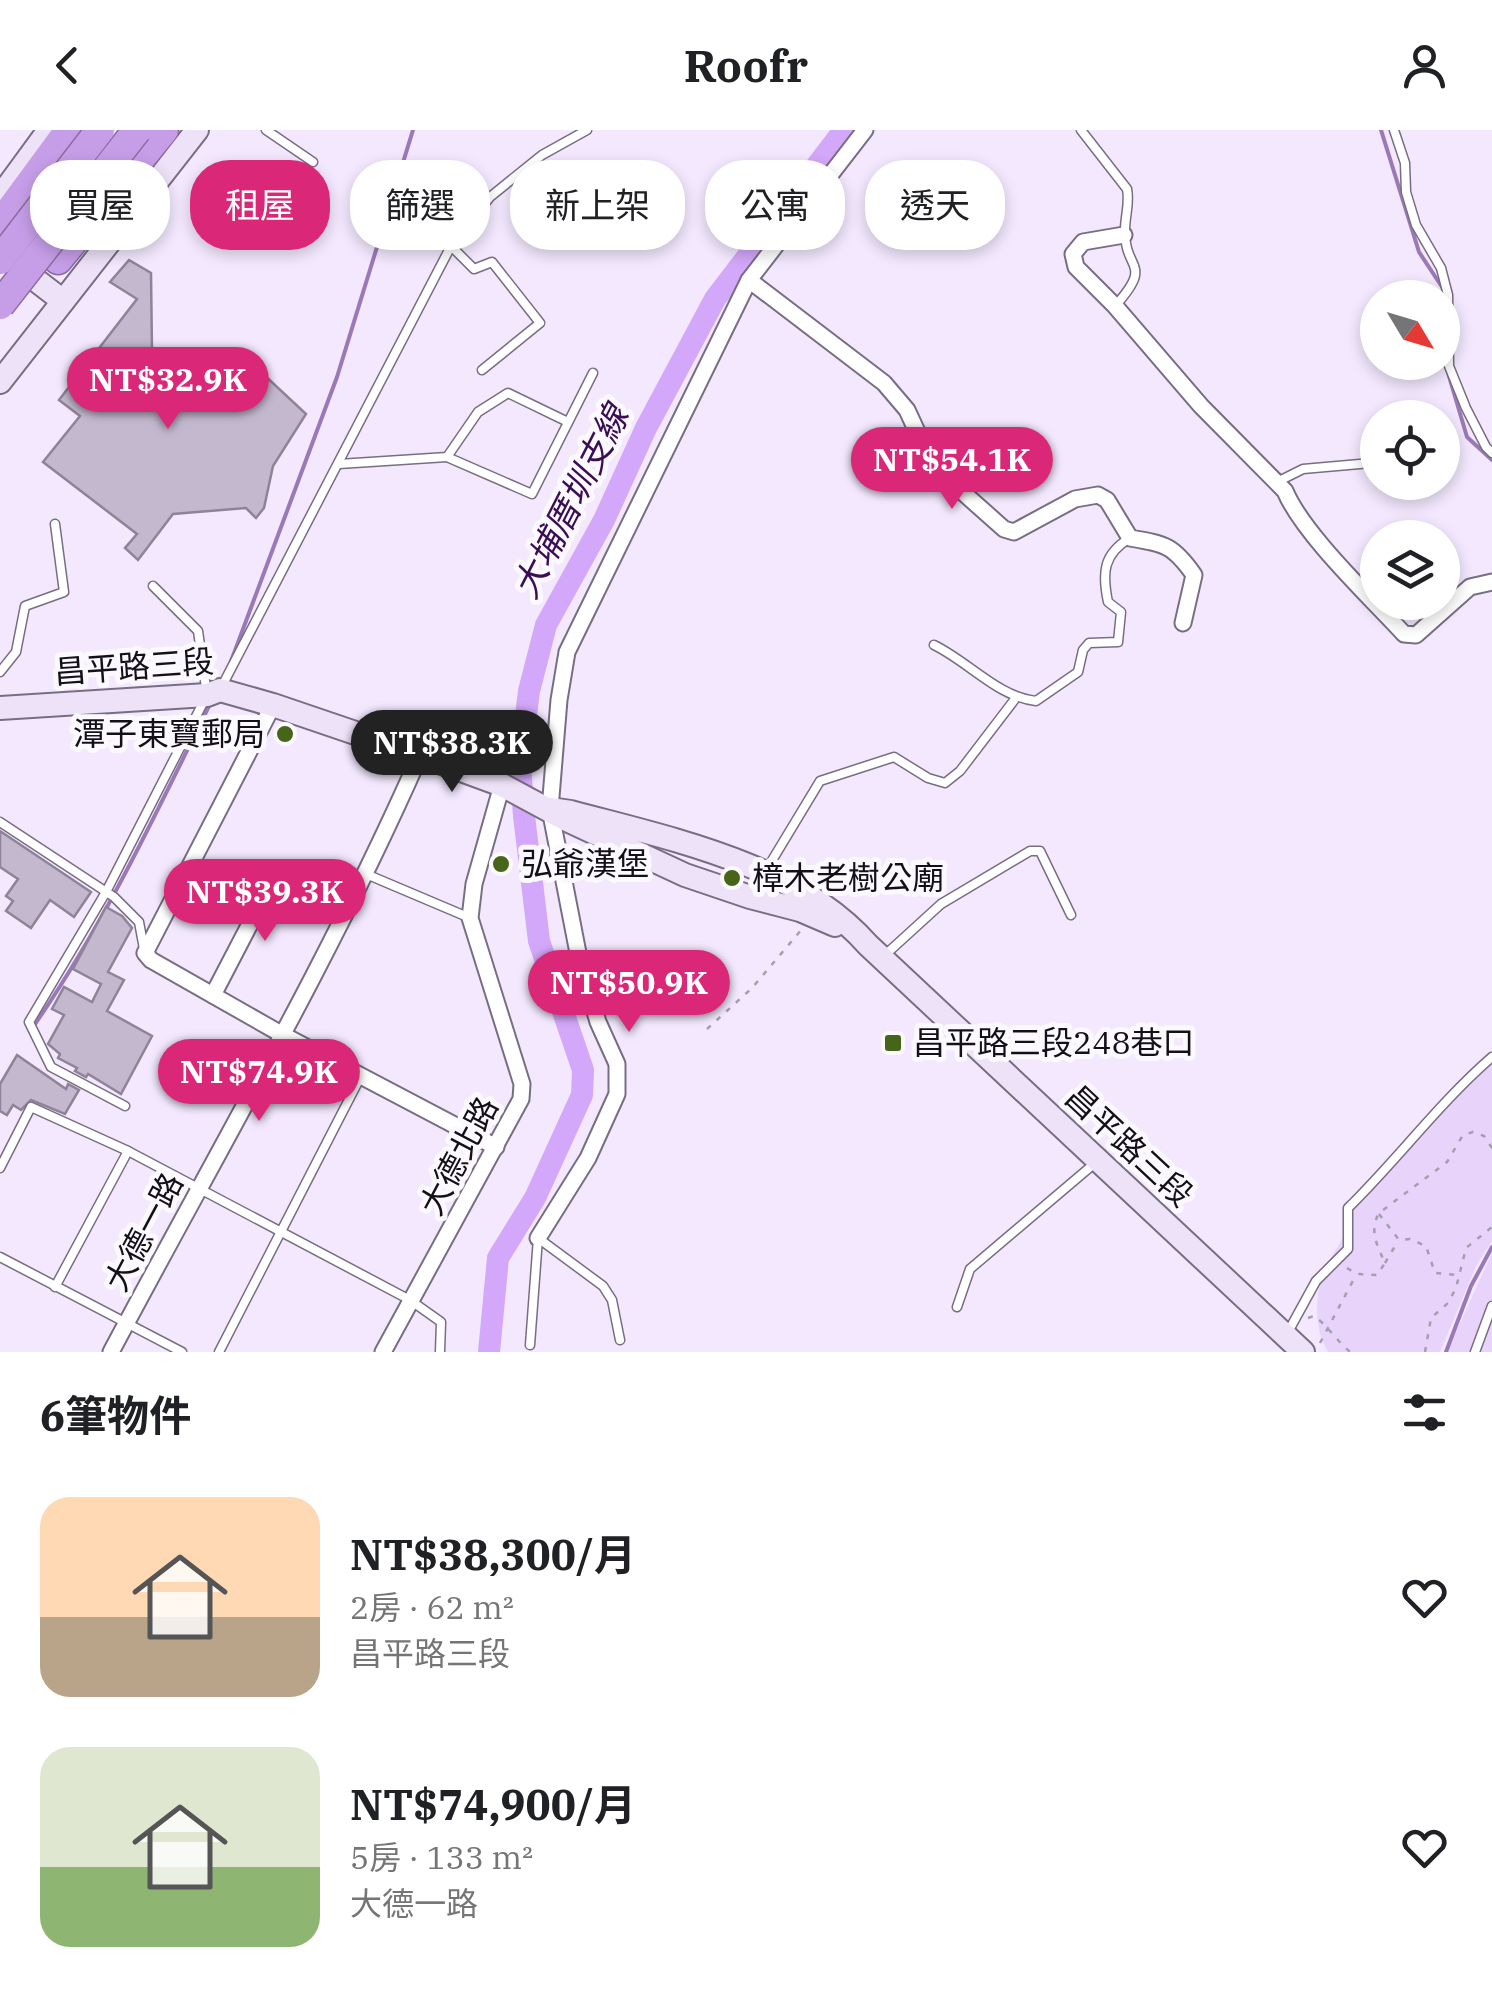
<!DOCTYPE html>
<html lang="zh-TW">
<meta charset="utf-8">
<style>
:root{--surface:#fff;--page:#f2f2f2;--text:#202124;--muted:#757577;--accent:#db2777}
body{margin:0;font-family:"IBM Plex Serif","Noto Sans TC",serif;background:var(--page);color:var(--text);height:100vh;display:flex;flex-direction:column;font-size:38px;white-space:nowrap}
*{box-sizing:border-box;margin:0}
p{font-size:32px;color:var(--muted)}
.icon{flex:none;width:55px;height:55px;fill:none;stroke:currentColor;stroke-width:2;stroke-linecap:round;stroke-linejoin:round}
.map{position:relative;height:1222px;overflow:hidden}
.details{display:flex;flex-direction:column;background:var(--surface);flex:1}
.details>*{flex:none}
.hud{position:absolute;left:30px;top:30px;width:1432px;height:90px;display:flex;gap:20px}
.needle{width:65px;rotate:128deg}
.fabs{position:absolute;left:1360px;top:150px;display:grid;gap:20px}
.fabs a{display:grid;place-items:center;width:100px;height:100px;border-radius:50%;background:var(--surface);box-shadow:0 5px 15px #0003;font-size:50px}
.price{position:absolute;translate:-50% -85px;padding:0 22px;border-radius:35px;background:var(--accent);color:#fff;font-size:32px;line-height:65px;filter:drop-shadow(0 2px 5px #0008)}
.price::after{content:'';position:absolute;left:50%;top:60px;width:30px;height:22px;margin-left:-15px;background:inherit;clip-path:polygon(0 0,100% 0,50% 100%)}
.price.on{background:#222;color:#fff}
ul{padding:0;list-style:none}
li{display:flex;align-items:center;gap:30px;height:250px;padding:0 40px}
li span{display:grid;place-items:center;flex:none;width:280px;height:200px;border-radius:30px;color:#555}
li>.icon{margin-inline-start:auto}
span .icon{width:120px;height:120px;fill:#fffc;stroke-width:1}
li b{font-size:42px}
h2{display:flex;justify-content:space-between;align-items:center;height:120px;padding:0 40px;font-size:42px}
.tag{padding:0 35px;border-radius:40px;background:var(--surface);box-shadow:0 5px 15px #0003;font-size:35px;line-height:90px}
.tag.on{background:var(--accent);color:#fff}
header{display:flex;justify-content:space-between;align-items:center;height:130px;padding:0 40px;background:var(--surface);font-size:45px;font-weight:700}
.map>svg:first-child{display:block}
.green{fill:#e8d4fa}
.lines{fill:none;stroke-linecap:round;stroke-linejoin:round}
.stream{stroke:#9a7ab6;stroke-width:4}
.river{stroke:#d3a7f9;stroke-width:22}
.building{fill:#c4b8ce;stroke:#8e8397;stroke-width:2.5}
.lane-casing{stroke:#786e82;stroke-width:11}
.street-casing{stroke:#786e82;stroke-width:19}
.secondary-casing{stroke:#786e82;stroke-width:26}
.highway-casing{stroke:#886c9f;stroke-width:31}
.path{stroke:#a69eaf;stroke-width:2.5;stroke-dasharray:5 8;stroke-linecap:butt}
.lane{stroke:#fff;stroke-width:8}
.street{stroke:#fff;stroke-width:15}
.secondary{stroke:#eee2f8;stroke-width:22}
.highway{stroke:#c69ee8;stroke-width:28}
.highway-bridge-casing{stroke:#886c9f;stroke-width:31;stroke-linecap:butt}
.highway-bridge{stroke:#c69ee8;stroke-width:28}
.poi-dot{fill:#476518;stroke:#fcf9fe;stroke-width:4}
.labels{text-anchor:middle;stroke-width:10;stroke-linejoin:round;paint-order:stroke}
.street-label{font-size:32px;fill:#141018;stroke:#fcf9fe}
.poi-label{font-size:32px;fill:#141018;stroke:#fcf9fe;text-anchor:start}
.water-label{font-size:35px;font-style:italic;fill:#3a0d55;stroke:#fcf9fe}
</style>
<header><svg class="icon" aria-label="back" viewBox="0 0 24 24"><path d="M15 5l-7 7 7 7"/></svg>Roofr<svg class="icon" aria-label="person" viewBox="0 0 24 24"><circle cx="12" cy="8" r="4"/><path d="M4 21q1-7 8-7t8 7"/></svg></header>
<div class="map">
<svg width="1492" height="1222" viewBox="0 0 1492 1222">
<rect width="100%" height="100%" fill="#f3e8fe"/>
<g class="green">
<path d="M 1492,928 L 1492,1111 L 1476,1136 L 1440,1222 L 1328,1222 C 1312,1195 1314,1155 1331,1128 C 1340,1112 1348,1104 1347,1083 Z"/>
<polygon points="1492,1123 1492,1222 1448,1222 1453,1209"/>
</g>
<g class="lines">
<g class="stream">
<polyline points="1381,0 1419,122 1442,157"/>
<polyline points="1446,236 1467,307 1492,330"/>
<polyline points="230,534 337,247 413,0"/>
<path d="M 35,894 C 105,793 156,683 210,574"/>
<polyline points="1446,1222 1471,1156 1492,1117"/>
</g>
<polyline class="river" points="489,1222 498,1128 535,1068 582,965 583,940 539,811 524,686 520,634 529,561 546,495 604,390 646,298 715,169 844,0"/>
</g>
<g class="building">
<polygon points="129,130 151,143 152,221 148,241 161,266 247,240 261,242 306,284 273,336 264,378 256,388 246,378 173,384 138,430 125,418 137,404 43,332 80,286 59,270 137,169 110,152"/>
<polygon points="0,701 91,762 74,787 50,770 31,798 6,781 13,771 6,766 18,749 0,737"/>
<polygon points="106,777 122,786 132,798 108,842 124,850 107,881 152,906 121,964 88,944 86,947 75,941 77,938 58,928 60,924 48,914 64,885 52,879 64,857 92,872 101,854 73,839"/>
<polygon points="17,925 66,959 68,954 79,960 65,984 31,970 21,980 13,975 7,985 0,981 0,954"/>
</g>
<g class="lines">
<defs>
<g id="lane">
<polyline points="266,0 313,32"/>
<path d="M 1081,0 L 1127,59 C 1130,73 1125,86 1125,100 C 1124,141 1154,132 1116,175"/>
<polyline points="1394,0 1405,33 1406,62 1416,95 1441,138 1448,165 1449,236 1466,278 1486,317 1492,323"/>
<polyline points="451,116 474,139 492,132 540,193 482,240"/>
<polyline points="447,327 532,364 593,243"/>
<polyline points="339,334 447,327 478,282 508,263 568,292"/>
<polyline points="1277,352 1303,339 1371,333"/>
<path d="M 934,515 C 969,532 998,567 1036,571 L 1078,542 L 1083,520 L 1089,513 L 1118,512 L 1121,482 L 1108,472 C 1102,443 1103,424 1130,408"/>
<polyline points="0,542 16,522 25,476 64,462 55,394"/>
<polyline points="222,556 451,116 490,67 542,25 587,0"/>
<polyline points="0,692 114,767 139,792 144,819"/>
<polyline points="366,744 470,788"/>
<polyline points="753,762 820,651 894,627 928,648 945,653 960,641 1015,569"/>
<polyline points="885,825 941,774 1030,721 1040,721 1071,785"/>
<polyline points="125,976 51,937 29,892 106,762 207,565 198,501 153,456"/>
<polyline points="0,1038 31,977 128,1021 410,1170 441,1192 440,1222"/>
<polyline points="0,1127 182,1222"/>
<polyline points="55,1157 128,1021"/>
<polyline points="957,1177 970,1139 1095,1033"/>
<path d="M 1288,1202 L 1316,1151 L 1348,1119 L 1348,1078 C 1398,1029 1439,973 1492,927"/>
<polyline points="530,1215 538,1108 603,1156 612,1170 620,1210"/>
<polyline points="219,1222 361,946"/>
<polyline points="1475,1222 1492,1176"/>
</g>
<g id="street">
<path d="M 1124,105 L 1083,112 L 1073,124 L 1076,137 L 1115,176 L 1201,276 L 1285,361 C 1303,404 1371,468 1404,504 L 1416,505 L 1470,457 L 1492,452"/>
<path d="M 749,150 L 884,253 L 907,280 L 925,319 L 958,358 L 1004,399 L 1014,402 L 1075,369 L 1098,365 L 1107,370 L 1130,408 C 1165,414 1173,415 1194,445 L 1183,493"/>
<polyline points="273,575 145,823 151,830 283,905 496,1017"/>
<polyline points="213,865 277,742"/>
<polyline points="538,1108 588,1028 617,964 617,934 598,892 578,823 550,679 559,570 567,522 749,150 865,0"/>
<path d="M 111,1222 C 216,1024 330,830 420,625"/>
<polyline points="383,1222 521,969 522,954 470,788 474,754 502,655"/>
</g>
<g id="secondary">
<polyline points="0,67 49,0"/>
<polyline points="15,134 63,171"/>
<polyline points="0,252 197,0"/>
<polyline points="0,578 207,565 220,560 273,575 420,625 502,655 567,690 685,745 750,767 800,780 835,795"/>
<path d="M 550,679 L 571,682 C 671,709 797,734 868,815 L 1303,1222"/>
</g>
<g id="highway">
<polyline points="0,94 69,0"/>
<polyline points="58,130 164,0"/>
</g>
</defs>
<use href="#lane" class="lane-casing"/>
<use href="#street" class="street-casing"/>
<use href="#secondary" class="secondary-casing"/>
<use href="#highway" class="highway-casing"/>
<g class="path">
<polyline points="707,899 752,858 802,799"/>
<polyline points="1379,1084 1399,1110 1410,1109 1426,1116 1435,1143 1457,1145"/>
<polyline points="1385,1133 1398,1111"/>
<path d="M 1347,1138 L 1357,1144 L 1377,1145 L 1385,1133 C 1377,1115 1369,1101 1379,1083 L 1447,1032 L 1463,1005 L 1473,1002 L 1484,1006 L 1492,1018"/>
<path d="M 1308,1188 L 1314,1186 C 1327,1195 1337,1211 1350,1222"/>
<polyline points="1320,1213 1356,1145"/>
<polyline points="1425,1222 1431,1188 1448,1173 1456,1158 1466,1118 1492,1097"/>
</g>
<use href="#lane" class="lane"/>
<use href="#street" class="street"/>
<use href="#secondary" class="secondary"/>
<use href="#highway" class="highway"/>
<defs>
<g id="highway-bridge">
<polyline points="0,130 100,0"/>
<polyline points="0,175 137,0"/>
</g>
</defs>
<use href="#highway-bridge" class="highway-bridge-casing"/>
<use href="#highway-bridge" class="highway-bridge"/>
</g>
<g class="poi-dot">
<circle cx="285" cy="604" r="10"/>
<circle cx="501" cy="734" r="10"/>
<circle cx="732" cy="748" r="10"/>
<rect x="883" y="903" width="20" height="20" rx="5"/>
</g>
<g class="labels">
<g class="street-label">
<text transform="translate(134 537) rotate(-4)" y="11">昌平路三段</text>
<text transform="translate(1129 1016) rotate(43)" y="11">昌平路三段</text>
<text transform="translate(459 1026) rotate(-62)" y="11">大德北路</text>
<text transform="translate(144 1102) rotate(-62)" y="11">大德一路</text>
</g>
<g class="poi-label">
<text x="265" y="615" text-anchor="end">潭子東寶郵局</text>
<text x="521" y="745">弘爺漢堡</text>
<text x="752" y="759">樟木老樹公廟</text>
<text x="913" y="924">昌平路三段248巷口</text>
</g>
<g class="water-label">
<text transform="translate(571 372) rotate(-63)" y="12">大埔厝圳支線</text>
</g>
</g>
</svg>
<div class="fabs">
<a><svg class="needle" viewBox="-14 -14 28 28"><path d="M0-13l5 13h-10z" fill="#e53935"/><path d="M0 13l5-13h-10z" fill="#757577"/></svg></a>
<a><svg class="icon" aria-label="locate" viewBox="0 0 24 24"><circle cx="12" cy="12" r="6"/><path d="M12 2v4M12 18v4M2 12h4M18 12h4"/></svg></a>
<a><svg class="icon" aria-label="layers" viewBox="0 0 24 24"><path d="M12 4l9 5-9 5-9-5zM3 14l9 5 9-5"/></svg></a>
</div>
<b class="price" style="left:168px;top:302px">NT$32.9K</b>
<b class="price" style="left:952px;top:382px">NT$54.1K</b>
<b class="price on" style="left:452px;top:665px">NT$38.3K</b>
<b class="price" style="left:265px;top:814px">NT$39.3K</b>
<b class="price" style="left:629px;top:905px">NT$50.9K</b>
<b class="price" style="left:259px;top:994px">NT$74.9K</b>
<div class="hud">
<a class="tag">買屋</a>
<a class="tag on">租屋</a>
<a class="tag">篩選</a>
<a class="tag">新上架</a>
<a class="tag">公寓</a>
<a class="tag">透天</a>
</div>
</div>
<section class="details">
<h2>6筆物件<svg class="icon" aria-label="filters" viewBox="0 0 24 24"><path d="M4 7h16M4 17h16"/><circle cx="9" cy="7" r="2"/><circle cx="15" cy="17" r="2"/></svg></h2>
<ul>
<li><span style="background:linear-gradient(#ffd9b3 60%,#b9a48a 0)"><svg class="icon" aria-label="home" viewBox="0 0 24 24"><path d="M3 11l9-7 9 7M6 9v11h12V9"/></svg></span><div><b>NT$38,300/月</b><p>2房 · 62 m²</p><p>昌平路三段</p></div><svg class="icon" aria-label="heart" viewBox="0 0 24 24"><path d="M12 20l-8-8c-3-5 5-10 8-4 3-6 11-1 8 4z"/></svg></li>
<li><span style="background:linear-gradient(#dfe7d0 60%,#8fb573 0)"><svg class="icon" aria-label="home" viewBox="0 0 24 24"><path d="M3 11l9-7 9 7M6 9v11h12V9"/></svg></span><div><b>NT$74,900/月</b><p>5房 · 133 m²</p><p>大德一路</p></div><svg class="icon" aria-label="heart" viewBox="0 0 24 24"><path d="M12 20l-8-8c-3-5 5-10 8-4 3-6 11-1 8 4z"/></svg></li>
</ul>
</section>
